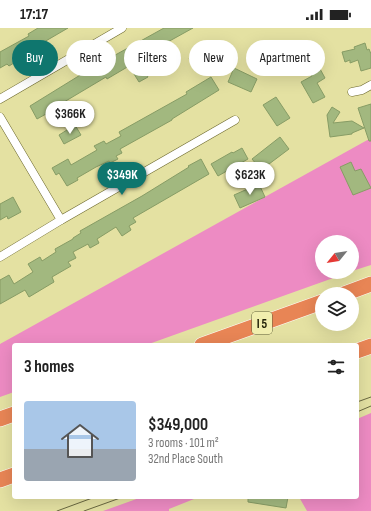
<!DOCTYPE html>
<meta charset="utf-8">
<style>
:root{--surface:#fff;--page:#f6f6f6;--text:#222;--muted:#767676;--accent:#0f766e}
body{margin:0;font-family:"Sofia Sans Condensed",sans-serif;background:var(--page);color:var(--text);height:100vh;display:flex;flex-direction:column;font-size:15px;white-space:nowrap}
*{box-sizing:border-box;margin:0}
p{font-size:13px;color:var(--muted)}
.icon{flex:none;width:22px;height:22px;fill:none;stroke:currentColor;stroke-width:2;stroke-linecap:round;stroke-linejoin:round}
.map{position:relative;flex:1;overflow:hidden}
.panel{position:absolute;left:12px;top:315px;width:347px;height:156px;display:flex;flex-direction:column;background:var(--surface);border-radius:4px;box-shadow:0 4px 16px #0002}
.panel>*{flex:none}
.hud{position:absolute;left:12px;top:12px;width:347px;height:36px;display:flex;gap:8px}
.needle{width:26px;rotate:240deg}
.controls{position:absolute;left:315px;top:207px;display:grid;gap:8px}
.controls a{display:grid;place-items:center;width:44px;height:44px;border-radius:50%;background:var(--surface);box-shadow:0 4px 16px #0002;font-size:20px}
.price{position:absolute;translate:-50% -34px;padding:0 9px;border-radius:14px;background:#fff;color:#222;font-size:13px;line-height:26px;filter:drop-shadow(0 1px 2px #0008)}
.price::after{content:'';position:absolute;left:50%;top:24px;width:12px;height:9px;margin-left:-6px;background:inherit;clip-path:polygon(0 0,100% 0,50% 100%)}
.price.current{background:var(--accent);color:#fff}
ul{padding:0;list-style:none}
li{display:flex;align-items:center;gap:12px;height:100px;padding:0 12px}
li span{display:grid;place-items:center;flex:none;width:112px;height:80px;border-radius:4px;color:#555}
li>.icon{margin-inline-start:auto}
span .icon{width:48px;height:48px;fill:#fffc;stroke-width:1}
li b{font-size:17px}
h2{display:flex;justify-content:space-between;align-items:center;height:48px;padding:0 12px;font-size:17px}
.tag{padding:0 14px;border-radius:18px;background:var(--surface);box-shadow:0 4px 16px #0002;font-size:14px;line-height:36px}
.tag.current{background:var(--accent);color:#fff}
.status{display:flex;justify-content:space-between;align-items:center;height:28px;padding:0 20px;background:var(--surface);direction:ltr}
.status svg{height:11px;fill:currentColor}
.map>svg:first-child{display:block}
.green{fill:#ed8bc3}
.building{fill:#a2b87f;stroke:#879c65}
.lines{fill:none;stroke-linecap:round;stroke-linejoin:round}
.minor-casing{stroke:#6b672b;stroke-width:9}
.motorway-casing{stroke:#fff;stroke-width:16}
.minor{stroke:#fff;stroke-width:8}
.motorway{stroke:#e88555;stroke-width:15}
.tram{stroke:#6a6841;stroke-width:1}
.labels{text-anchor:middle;stroke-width:3;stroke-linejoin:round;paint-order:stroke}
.shield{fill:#f1eeae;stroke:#5f5e39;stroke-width:1}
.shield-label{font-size:13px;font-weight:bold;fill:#212007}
</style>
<div class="status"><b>17:17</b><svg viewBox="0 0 49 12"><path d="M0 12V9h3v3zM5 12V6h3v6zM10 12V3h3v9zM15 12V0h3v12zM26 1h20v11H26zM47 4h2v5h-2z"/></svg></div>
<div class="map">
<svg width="371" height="483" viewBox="0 0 371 483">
<rect width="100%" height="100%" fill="#e4e1a2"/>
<g class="green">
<polygon points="371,110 371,237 352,243 352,214 322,214 322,244 350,244 146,317 14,317 14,364 0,369 0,316"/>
<polygon points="371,385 371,483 307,483 299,469 357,469 357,391"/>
<polygon points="142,469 199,469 169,481 169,483 103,483"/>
</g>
<g class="building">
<polygon points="38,0 68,0 44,14 45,16 9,38 7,36 0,40 0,24 29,8 28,6"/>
<polygon points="164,0 193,0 137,31 148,49 139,54 129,38 107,51 106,49 59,77 60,78 54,81 57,86 48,91 46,86 37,91 30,78 90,41"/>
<polygon points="365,15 367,22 369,21 371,26 371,40 361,43 358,32 350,35 350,32 345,34 342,24 355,21 354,19"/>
<polygon points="205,19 212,30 195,39 189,30"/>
<polygon points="319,39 325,50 317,55 325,69 313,75 301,54 312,48 309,44"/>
<polygon points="234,40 257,51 251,64 228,54"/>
<polygon points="211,49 219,62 172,91 172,92 120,121 122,125 116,128 118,131 110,135 109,133 96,139 77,150 78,152 67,158 59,145 56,147 52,140 68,131 71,137 97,122 94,118 104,113 106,116 121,108 119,104 187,66 186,64"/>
<polygon points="276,69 290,90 277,98 263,77"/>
<polygon points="371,76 371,113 369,113 358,80"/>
<polygon points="332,79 340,84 333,95 352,93 364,100 352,105 352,106 330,109 327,87"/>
<polygon points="75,97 81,107 64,116 59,107"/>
<polygon points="280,109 289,121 261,142 252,131"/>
<polygon points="242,120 248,131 218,148 211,136 232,124 233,125"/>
<polygon points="201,131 209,146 133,190 136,194 129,198 131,202 122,208 116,199 97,211 99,215 90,220 88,216 73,224 76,230 68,234 71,238 52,249 54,254 29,269 25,262 0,276 0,252 9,247 14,256 33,244 28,236 40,229 42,233 56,224 55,221 73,211 73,210 81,205 80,203 142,168 189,139 188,138"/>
<polygon points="351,134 355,143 361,141 371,160 353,167 340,139"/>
<polygon points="259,156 265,169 240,180 234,167"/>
<polygon points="13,169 21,184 8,191 7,188 0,192 0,176"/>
<polygon points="248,469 288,469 286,480 248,474"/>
</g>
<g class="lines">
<defs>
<g id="minor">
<polyline points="352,64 362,62 371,57"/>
<polyline points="0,71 122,0"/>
<polyline points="0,89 61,192"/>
<polyline points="0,229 61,192 235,92"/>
</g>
<g id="motorway">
<polyline points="344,266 371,256"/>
<polyline points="202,317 322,274"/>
<polyline points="357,323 371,318"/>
<polyline points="0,391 14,386"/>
<polyline points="0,452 14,447"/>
</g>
</defs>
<use href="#minor" class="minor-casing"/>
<use href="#motorway" class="motorway-casing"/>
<use href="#minor" class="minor"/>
<use href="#motorway" class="motorway"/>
<g class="tram">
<polyline points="357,374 371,369"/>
<polyline points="357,384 371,378"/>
<polyline points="57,483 95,469"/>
<polyline points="84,483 123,469"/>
</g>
</g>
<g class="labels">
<rect class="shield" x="252" y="284" width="20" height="22" rx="3"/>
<g class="shield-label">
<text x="262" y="300">I 5</text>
</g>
</g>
</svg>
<div class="controls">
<a><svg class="needle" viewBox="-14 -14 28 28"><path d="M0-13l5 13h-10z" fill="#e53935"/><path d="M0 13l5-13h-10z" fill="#767676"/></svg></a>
<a><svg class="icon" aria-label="layers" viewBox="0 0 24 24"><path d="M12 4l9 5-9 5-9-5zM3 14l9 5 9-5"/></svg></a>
</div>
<b class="price" style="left:70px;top:107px">$366K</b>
<b class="price current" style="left:122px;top:168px">$349K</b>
<b class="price" style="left:250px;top:168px">$623K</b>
<div class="hud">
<a class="tag current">Buy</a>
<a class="tag">Rent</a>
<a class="tag">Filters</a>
<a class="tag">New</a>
<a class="tag">Apartment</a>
</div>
<section class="panel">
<h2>3 homes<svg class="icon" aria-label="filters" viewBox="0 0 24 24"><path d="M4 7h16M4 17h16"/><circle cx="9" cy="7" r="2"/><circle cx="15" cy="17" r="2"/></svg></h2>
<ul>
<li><span style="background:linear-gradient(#a9c7e8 60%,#9aa5b1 0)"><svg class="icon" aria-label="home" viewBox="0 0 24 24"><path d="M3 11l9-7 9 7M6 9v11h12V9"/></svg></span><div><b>$349,000</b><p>3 rooms · 101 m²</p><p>32nd Place South</p></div></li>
</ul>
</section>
</div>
